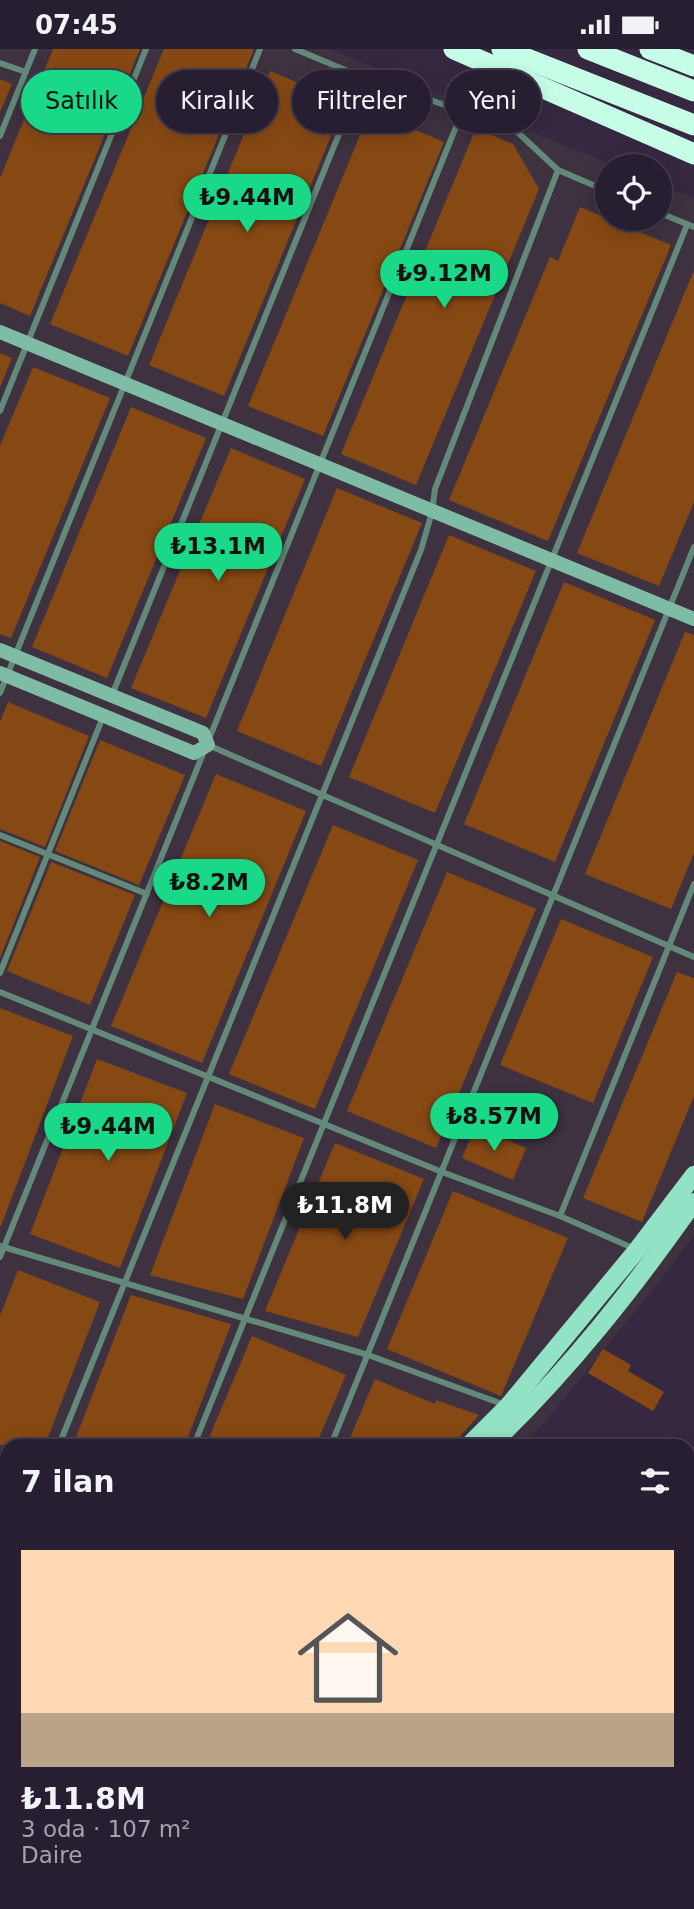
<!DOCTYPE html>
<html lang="tr">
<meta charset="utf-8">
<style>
:root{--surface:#281e31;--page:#302739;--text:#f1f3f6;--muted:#a5a2ab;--line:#443c4d;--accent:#19d989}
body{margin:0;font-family:"DejaVu Sans",sans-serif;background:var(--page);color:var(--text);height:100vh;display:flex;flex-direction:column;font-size:26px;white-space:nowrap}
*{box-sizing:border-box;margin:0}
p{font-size:23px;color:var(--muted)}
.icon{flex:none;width:38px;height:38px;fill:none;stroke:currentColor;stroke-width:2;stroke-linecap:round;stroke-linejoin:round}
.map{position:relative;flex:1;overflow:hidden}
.panel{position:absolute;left:0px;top:1390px;width:695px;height:471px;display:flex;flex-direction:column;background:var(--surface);border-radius:21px 21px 0 0;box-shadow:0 4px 18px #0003,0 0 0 2px var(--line)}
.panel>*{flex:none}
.top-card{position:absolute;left:21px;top:21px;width:653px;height:63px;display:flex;gap:14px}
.tools{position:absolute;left:595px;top:105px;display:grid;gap:14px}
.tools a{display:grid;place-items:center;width:77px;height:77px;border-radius:50%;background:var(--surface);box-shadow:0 4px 18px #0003,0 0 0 2px var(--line);font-size:35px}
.price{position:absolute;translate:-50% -60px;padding:0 16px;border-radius:24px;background:var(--accent);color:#111;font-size:23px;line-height:46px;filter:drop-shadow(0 2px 4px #0008)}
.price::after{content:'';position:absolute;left:50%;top:42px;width:21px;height:16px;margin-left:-10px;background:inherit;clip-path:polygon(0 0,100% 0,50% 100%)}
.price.active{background:#222;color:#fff}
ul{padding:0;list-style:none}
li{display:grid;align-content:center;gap:14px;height:371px;padding:0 21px}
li+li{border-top:2px solid var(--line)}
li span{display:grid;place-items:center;height:217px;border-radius:0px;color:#555}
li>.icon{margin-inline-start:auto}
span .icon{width:126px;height:126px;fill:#fffc;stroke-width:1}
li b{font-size:30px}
h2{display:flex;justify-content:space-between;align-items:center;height:84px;padding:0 21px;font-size:30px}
.chip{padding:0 24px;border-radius:32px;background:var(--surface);box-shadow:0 4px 18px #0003,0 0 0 2px var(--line);font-size:24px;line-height:63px}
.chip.active{background:var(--accent);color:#111}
.status{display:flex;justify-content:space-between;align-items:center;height:49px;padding:0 35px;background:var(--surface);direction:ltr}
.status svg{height:19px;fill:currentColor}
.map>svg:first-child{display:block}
.industrial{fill:#3e3140}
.building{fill:#874914}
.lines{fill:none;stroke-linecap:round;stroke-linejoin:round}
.path{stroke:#8f8498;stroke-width:2.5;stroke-dasharray:7 3.5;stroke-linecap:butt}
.lane{stroke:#63897a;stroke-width:6}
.secondary{stroke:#7ebca5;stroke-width:14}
.primary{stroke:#92e3c5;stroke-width:18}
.highway{stroke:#c6fee8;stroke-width:21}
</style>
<div class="status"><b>07:45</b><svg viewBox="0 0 49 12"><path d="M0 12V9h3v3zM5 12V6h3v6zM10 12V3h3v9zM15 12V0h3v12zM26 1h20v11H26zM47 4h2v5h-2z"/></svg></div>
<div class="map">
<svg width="694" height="1860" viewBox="0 0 694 1860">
<rect width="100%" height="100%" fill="#362841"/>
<polygon class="industrial" points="0,0 329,0 616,117 607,117 607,170 660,170 660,135 694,149 694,1186 663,1228 541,1378 520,1396 7,1396 7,1705 0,1708"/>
<g class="building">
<polygon points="53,0 140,0 30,267 0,254 0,129"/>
<polygon points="164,0 254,0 128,307 50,275"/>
<polygon points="270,22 345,53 224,347 149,316"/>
<polygon points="0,30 12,35 0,63"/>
<polygon points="370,62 444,93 323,387 248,357"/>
<polygon points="476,79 513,95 539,140 416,436 341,405"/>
<polygon points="580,158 671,196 548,492 449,451 550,208 558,212"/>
<polygon points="694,221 694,453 659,537 577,504"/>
<polygon points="0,304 12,309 0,338"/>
<polygon points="33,318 110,349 11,589 0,585 0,397"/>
<polygon points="131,358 206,389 107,629 32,598"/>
<polygon points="231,399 305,430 206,669 131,639"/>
<polygon points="337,439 422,474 321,717 237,682"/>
<polygon points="449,486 536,522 435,764 349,728"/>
<polygon points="564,533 655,571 555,813 464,775"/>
<polygon points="685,583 694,586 694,804 671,860 585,825"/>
<polygon points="8,653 89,687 45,798 0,780 0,673"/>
<polygon points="100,691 185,726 139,836 55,802"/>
<polygon points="216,725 306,762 202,1014 111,977"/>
<polygon points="333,776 418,811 315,1060 229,1025"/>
<polygon points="0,792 40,808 0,909"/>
<polygon points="51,813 135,846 90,956 7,922"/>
<polygon points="447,823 536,860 436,1099 347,1062"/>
<polygon points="561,870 653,908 593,1054 500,1016"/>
<polygon points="677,923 694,929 694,1047 642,1173 583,1149"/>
<polygon points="0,959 73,987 1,1177 0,1177"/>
<polygon points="97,1010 187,1044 120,1219 30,1185"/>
<polygon points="215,1055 304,1089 243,1250 150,1226"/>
<polygon points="475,1078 526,1099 513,1131 462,1109"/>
<polygon points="335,1094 424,1130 358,1288 265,1262"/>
<polygon points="453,1142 568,1189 501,1347 387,1300"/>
<polygon points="18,1221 100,1253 45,1396 0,1396 0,1267"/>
<polygon points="131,1246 231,1275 185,1396 73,1396"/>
<polygon points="252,1287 346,1326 316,1396 206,1396"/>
<polygon points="603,1300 631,1316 628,1322 664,1343 653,1362 588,1324"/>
<polygon points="375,1330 435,1355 436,1351 479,1366 452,1396 347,1396"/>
</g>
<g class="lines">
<polyline class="path" points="161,1860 170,1853"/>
<g class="lane">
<polyline points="295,0 362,28 513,79 558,121 607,142"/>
<polyline points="0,14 26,23"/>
<polyline points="0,87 35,0"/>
<polyline points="660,164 694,178"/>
<polyline points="0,362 146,0"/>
<polyline points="0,644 260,0"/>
<polyline points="112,646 362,28"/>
<polyline points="208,696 694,908"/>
<polyline points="0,786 147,845"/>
<polyline points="0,924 103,668"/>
<polyline points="0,943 442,1123 560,1167 635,1200"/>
<polyline points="560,1167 694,835"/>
<polyline points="0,1197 368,1306 505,1356"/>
<polyline points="0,1208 462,63"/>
<path d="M 59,1396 C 177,1097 302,800 421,501 L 432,463 L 435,440 L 558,121"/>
<polyline points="194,1396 687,176"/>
<polyline points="331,1396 694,498"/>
<polyline points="0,1456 7,1457"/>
<polyline points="0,1576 7,1552"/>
</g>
<g class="secondary">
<polyline points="0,283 694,570"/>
<polyline points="0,601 203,684 208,696 194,704 0,624"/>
</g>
<g class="primary">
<polyline points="469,1396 508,1357 637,1201 694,1126"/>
<path d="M 491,1396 C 569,1321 632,1241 694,1153"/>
<polyline points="0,1679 7,1677"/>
<polyline points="0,1699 7,1696"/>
</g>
<g class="highway">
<polyline points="454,0 694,105"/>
<polyline points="502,0 694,76"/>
<polyline points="588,0 694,42"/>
<polyline points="650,0 694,17"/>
</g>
</g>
</svg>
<div class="tools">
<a><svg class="icon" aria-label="locate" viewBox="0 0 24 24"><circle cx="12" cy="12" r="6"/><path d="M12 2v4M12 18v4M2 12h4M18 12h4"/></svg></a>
</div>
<b class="price" style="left:247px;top:185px">₺9.44M</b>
<b class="price" style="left:444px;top:261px">₺9.12M</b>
<b class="price" style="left:218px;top:534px">₺13.1M</b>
<b class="price" style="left:209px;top:870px">₺8.2M</b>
<b class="price" style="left:494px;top:1104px">₺8.57M</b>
<b class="price" style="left:108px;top:1114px">₺9.44M</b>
<b class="price active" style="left:345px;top:1193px">₺11.8M</b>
<div class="top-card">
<a class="chip active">Satılık</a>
<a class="chip">Kiralık</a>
<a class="chip">Filtreler</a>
<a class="chip">Yeni</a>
</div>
<section class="panel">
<h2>7 ilan<svg class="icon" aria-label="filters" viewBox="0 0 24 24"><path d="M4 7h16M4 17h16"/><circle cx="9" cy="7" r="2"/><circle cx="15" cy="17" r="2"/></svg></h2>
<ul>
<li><span style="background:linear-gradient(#ffd9b3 75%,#b9a48a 0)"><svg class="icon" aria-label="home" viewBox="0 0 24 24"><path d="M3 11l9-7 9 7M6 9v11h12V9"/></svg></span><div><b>₺11.8M</b><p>3 oda · 107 m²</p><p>Daire</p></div></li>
</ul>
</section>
</div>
